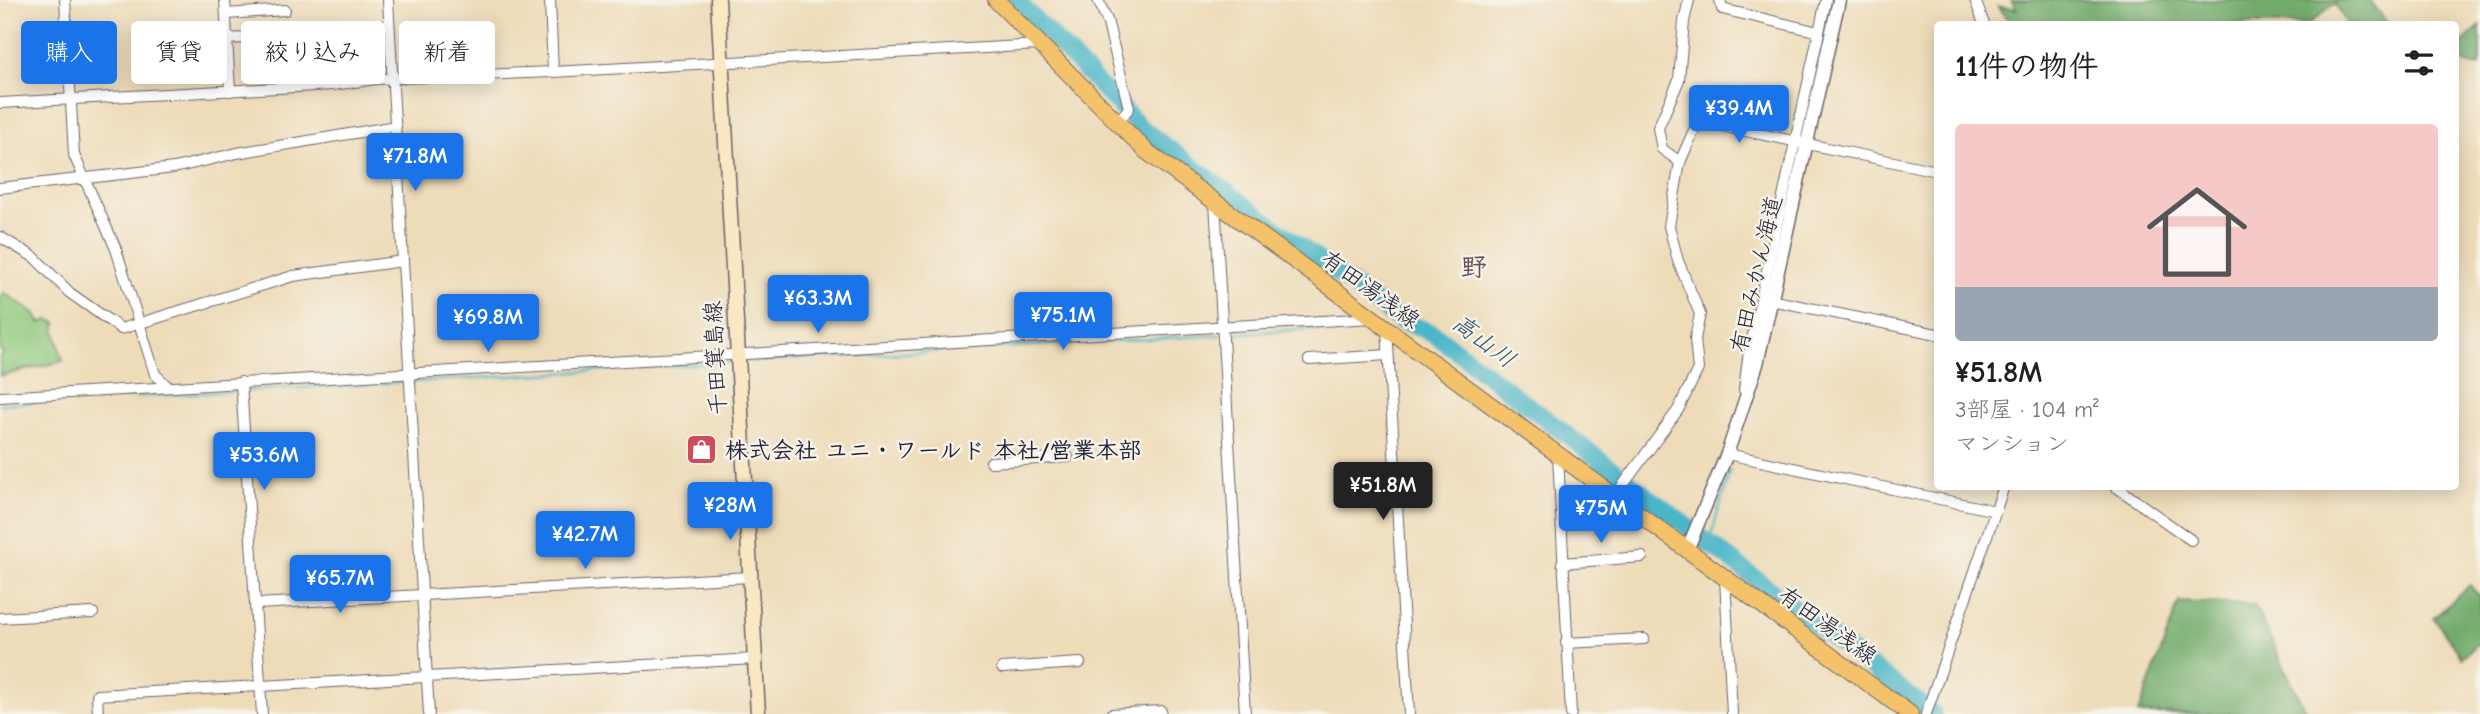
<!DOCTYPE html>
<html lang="ja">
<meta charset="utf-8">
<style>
:root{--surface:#fff;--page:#f2f2f2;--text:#202124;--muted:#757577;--accent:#1a73e8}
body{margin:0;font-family:"Comic Neue","Klee One",sans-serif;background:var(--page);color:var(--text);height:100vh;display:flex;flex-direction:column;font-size:26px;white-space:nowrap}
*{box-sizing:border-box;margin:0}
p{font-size:23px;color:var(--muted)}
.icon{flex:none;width:38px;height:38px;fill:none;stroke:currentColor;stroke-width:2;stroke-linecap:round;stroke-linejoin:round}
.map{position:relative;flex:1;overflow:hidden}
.side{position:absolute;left:1934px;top:21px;width:525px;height:469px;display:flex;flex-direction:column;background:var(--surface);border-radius:7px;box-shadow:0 4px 18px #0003}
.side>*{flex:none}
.top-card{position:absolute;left:21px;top:21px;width:665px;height:63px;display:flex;gap:14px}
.price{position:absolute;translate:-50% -60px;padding:0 16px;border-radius:7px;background:var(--accent);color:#fff;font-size:23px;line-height:46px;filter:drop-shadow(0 2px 4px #0008)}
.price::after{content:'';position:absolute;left:50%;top:42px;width:21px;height:16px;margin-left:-10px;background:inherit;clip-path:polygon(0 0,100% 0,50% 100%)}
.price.current{background:#222;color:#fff}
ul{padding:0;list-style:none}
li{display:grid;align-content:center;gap:14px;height:371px;padding:0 21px}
li span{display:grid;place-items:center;height:217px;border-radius:7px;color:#555}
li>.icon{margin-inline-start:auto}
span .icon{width:126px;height:126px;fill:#fffc;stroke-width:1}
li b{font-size:30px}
h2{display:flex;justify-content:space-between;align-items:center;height:84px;padding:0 21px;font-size:30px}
.chip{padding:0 24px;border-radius:7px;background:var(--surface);box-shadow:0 4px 18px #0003;font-size:24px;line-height:63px}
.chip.current{background:var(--accent);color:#fff}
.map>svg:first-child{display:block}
.green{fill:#8ec87c;stroke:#58755c;stroke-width:2}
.forest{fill:#72ac6c;stroke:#4a6754;stroke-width:2}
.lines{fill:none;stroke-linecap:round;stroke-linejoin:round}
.stream{stroke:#4bb6c8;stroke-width:2.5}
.river{stroke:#4bb6c8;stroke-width:18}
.minor-casing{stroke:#696367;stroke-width:12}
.tertiary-casing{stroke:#696367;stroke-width:15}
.secondary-casing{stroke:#696367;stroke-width:17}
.primary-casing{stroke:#696367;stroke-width:18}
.minor{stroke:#fff;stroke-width:10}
.tertiary{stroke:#fff;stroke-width:12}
.secondary{stroke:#fae7c3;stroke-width:14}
.primary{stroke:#f3c26a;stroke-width:16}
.labels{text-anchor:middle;stroke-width:5;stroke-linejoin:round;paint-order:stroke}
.street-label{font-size:23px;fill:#22223b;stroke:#f7f3e8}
.poi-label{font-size:23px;font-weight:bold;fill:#22223b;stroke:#f7f3e8;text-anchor:start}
.water-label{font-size:24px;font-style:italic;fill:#30566c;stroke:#f7f3e8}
.quarter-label{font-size:26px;font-weight:bold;fill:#615059;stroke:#f7f3e8}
</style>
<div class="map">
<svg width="2480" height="714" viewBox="0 0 2480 714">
<rect width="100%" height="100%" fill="#f7f3e8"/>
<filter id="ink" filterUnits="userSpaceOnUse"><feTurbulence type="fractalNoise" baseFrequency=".0143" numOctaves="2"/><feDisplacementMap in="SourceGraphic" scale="14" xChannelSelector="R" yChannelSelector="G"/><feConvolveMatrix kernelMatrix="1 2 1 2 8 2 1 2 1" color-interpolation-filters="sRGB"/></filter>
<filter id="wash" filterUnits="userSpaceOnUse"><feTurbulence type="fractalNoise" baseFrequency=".00686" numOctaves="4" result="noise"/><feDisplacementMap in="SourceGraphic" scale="28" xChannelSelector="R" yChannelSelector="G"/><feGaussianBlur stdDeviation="1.57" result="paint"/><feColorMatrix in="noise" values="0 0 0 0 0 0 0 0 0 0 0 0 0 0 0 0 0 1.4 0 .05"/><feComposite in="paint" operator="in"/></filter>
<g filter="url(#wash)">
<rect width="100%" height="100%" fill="#eedcb9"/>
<polygon class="green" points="4,293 36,314 40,323 48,320 57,323 55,331 63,361 0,376 0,356 4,353 0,350 0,296"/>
<g class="forest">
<polygon points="2011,0 2369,0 2388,24 2347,24 2335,3 2309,24 2011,24 1999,7 2017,9"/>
<polygon points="2480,26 2480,66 2457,61 2457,48"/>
<polygon points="2470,585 2480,596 2480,642 2462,657 2434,618"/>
<polygon points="2179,602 2254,605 2307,714 2138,714"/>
</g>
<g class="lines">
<g class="stream">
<polyline points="1800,140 1832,0"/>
<polyline points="1780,236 1799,147"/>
<polyline points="1392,321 1399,320"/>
<polyline points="1226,334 1369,325"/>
<polyline points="744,362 1220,335"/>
<polyline points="412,382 734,362"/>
<polyline points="244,391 406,382"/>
<polyline points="0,404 238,391"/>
<polyline points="1709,544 1730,470"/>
</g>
<polyline class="river" points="1016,0 1141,128 1399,320 1433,333 1933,714"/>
</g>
</g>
<g filter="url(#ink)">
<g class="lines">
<defs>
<g id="minor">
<polyline points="65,0 74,155 116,249 155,374 166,385"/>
<polyline points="225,0 230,91"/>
<polyline points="388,0 429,714"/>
<polyline points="550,0 553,72"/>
<polyline points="1098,0 1107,20 1129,108 1116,124"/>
<polyline points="1720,0 1722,9 1819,32"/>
<polyline points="1975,0 1984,24"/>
<polyline points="226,14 285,10"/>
<polyline points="227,39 283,36"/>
<polyline points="150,40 227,35"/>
<polyline points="0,103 332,85 376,79 553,72 1039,45"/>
<polyline points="1680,162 1662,149 1658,128 1679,80 1684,21 1689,0"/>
<polyline points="0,188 174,168 237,153 396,126"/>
<polyline points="1215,202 1245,714"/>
<polyline points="0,237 34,257 70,293 121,329 293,276 403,261"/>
<polyline points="1766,299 1937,334"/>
<polyline points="1387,328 1409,714"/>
<polyline points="1309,360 1388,355"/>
<polyline points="241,382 262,714"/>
<polyline points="1744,390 1748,358 1826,0"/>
<polyline points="0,397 1373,318"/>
<polyline points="1558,454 1571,714"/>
<polyline points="1727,454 1996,511"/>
<polyline points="991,462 1068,457"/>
<polyline points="2115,486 2191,540"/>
<polyline points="1615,496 1678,410 1698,369 1695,339 1700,314 1678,261 1669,226 1680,162 1698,121 1937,171"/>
<polyline points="1562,563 1642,557"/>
<polyline points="1725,578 1732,714"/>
<polyline points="257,604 750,577"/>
<polyline points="0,618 93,613"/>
<polyline points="1566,643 1644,639"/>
<polyline points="1002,668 1080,663"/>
<polyline points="98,714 97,695 755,659"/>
<polyline points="1111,714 1161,711"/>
<polyline points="1926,714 2004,486"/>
</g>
<polyline id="tertiary" points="1687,550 1727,454 1757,364 1839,0"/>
<polyline id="secondary" points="718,0 758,714"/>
<polyline id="primary" points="996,0 1146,151 1910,714"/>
</defs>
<use href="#minor" class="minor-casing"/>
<use href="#tertiary" class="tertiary-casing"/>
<use href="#secondary" class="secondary-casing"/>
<use href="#primary" class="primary-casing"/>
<use href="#minor" class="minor"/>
<use href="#tertiary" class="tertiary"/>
<use href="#secondary" class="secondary"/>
<use href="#primary" class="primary"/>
</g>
</g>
<defs>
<symbol id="shop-square" viewBox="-11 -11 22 22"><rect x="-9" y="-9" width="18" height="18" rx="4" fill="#d1495b" stroke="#f7f3e8"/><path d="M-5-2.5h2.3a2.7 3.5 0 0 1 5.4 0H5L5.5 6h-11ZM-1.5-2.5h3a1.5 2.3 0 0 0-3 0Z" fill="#fff"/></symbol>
</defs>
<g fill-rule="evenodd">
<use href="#shop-square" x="684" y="432" width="35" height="35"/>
</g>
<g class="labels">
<g class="street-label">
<text transform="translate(1756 274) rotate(-77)" y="8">有田みかん海道</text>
<text transform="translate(1371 289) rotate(36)" y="8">有田湯浅線</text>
<text transform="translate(715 358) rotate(-93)" y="8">千田箕島線</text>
<text transform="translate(1828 625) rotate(36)" y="8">有田湯浅線</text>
</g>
<g class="poi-label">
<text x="725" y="458">株式会社 ユニ・ワールド 本社/営業本部</text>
</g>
<g class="water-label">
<text transform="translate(1484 341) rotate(37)" y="8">高山川</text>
</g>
<g class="quarter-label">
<text x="1474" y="276">野</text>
</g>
</g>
</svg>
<b class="price" style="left:1739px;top:145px">¥39.4M</b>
<b class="price" style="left:415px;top:193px">¥71.8M</b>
<b class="price" style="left:818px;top:335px">¥63.3M</b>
<b class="price" style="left:1063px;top:352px">¥75.1M</b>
<b class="price" style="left:488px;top:354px">¥69.8M</b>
<b class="price" style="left:264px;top:492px">¥53.6M</b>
<b class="price current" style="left:1383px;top:522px">¥51.8M</b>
<b class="price" style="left:730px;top:542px">¥28M</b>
<b class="price" style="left:1601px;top:545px">¥75M</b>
<b class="price" style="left:585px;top:571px">¥42.7M</b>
<b class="price" style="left:340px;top:615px">¥65.7M</b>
<div class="top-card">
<a class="chip current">購入</a>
<a class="chip">賃貸</a>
<a class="chip">絞り込み</a>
<a class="chip">新着</a>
</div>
<section class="side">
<h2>11件の物件<svg class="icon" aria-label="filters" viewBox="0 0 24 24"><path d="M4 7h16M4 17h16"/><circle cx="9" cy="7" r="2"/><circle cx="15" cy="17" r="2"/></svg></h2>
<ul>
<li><span style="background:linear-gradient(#f6c9c9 75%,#9aa5b1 0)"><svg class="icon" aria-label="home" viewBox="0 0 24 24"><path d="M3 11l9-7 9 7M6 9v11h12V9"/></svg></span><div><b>¥51.8M</b><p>3部屋 · 104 m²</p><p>マンション</p></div></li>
</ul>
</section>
</div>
